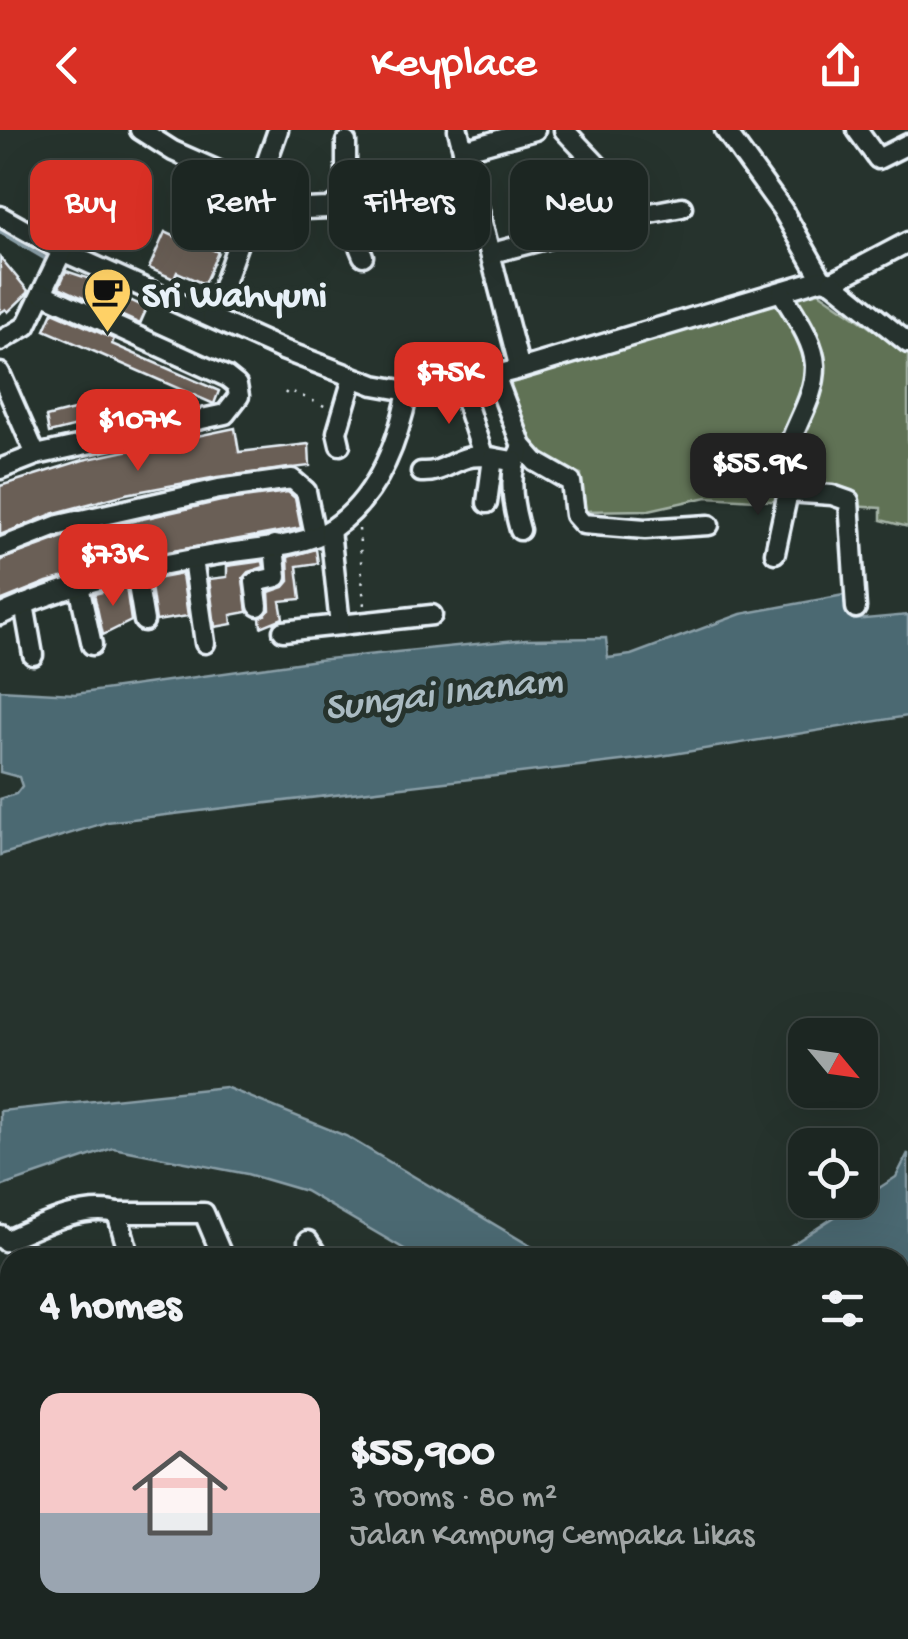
<!DOCTYPE html>
<meta charset="utf-8">
<style>
:root{--surface:#1c2622;--page:#29322f;--text:#f1f3f6;--muted:#a0a5a5;--line:#3a4340;--accent:#d93025}
body{margin:0;font-family:"Gochi Hand",sans-serif;background:var(--page);color:var(--text);height:100vh;display:flex;flex-direction:column;font-size:38px;white-space:nowrap}
*{box-sizing:border-box;margin:0}
p{font-size:32px;color:var(--muted)}
.icon{flex:none;width:55px;height:55px;fill:none;stroke:currentColor;stroke-width:2;stroke-linecap:round;stroke-linejoin:round}
.map{position:relative;flex:1;overflow:hidden}
.sheet{position:absolute;left:0px;top:1118px;width:910px;height:392px;display:flex;flex-direction:column;background:var(--surface);border-radius:30px 30px 0 0;box-shadow:0 10px 40px #0002,0 0 0 2px var(--line)}
.sheet>*{flex:none}
.hud{position:absolute;left:30px;top:30px;width:850px;height:90px;display:flex;gap:20px}
.needle{width:65px;rotate:119deg}
.tools{position:absolute;left:788px;top:888px;display:grid;gap:20px}
.tools a{display:grid;place-items:center;width:90px;height:90px;border-radius:20px;background:var(--surface);box-shadow:0 10px 40px #0002,0 0 0 2px var(--line);font-size:50px}
.price{position:absolute;translate:-50% -85px;padding:0 22px;border-radius:20px;background:var(--accent);color:#fff;font-size:32px;line-height:65px;filter:drop-shadow(0 2px 5px #0008)}
.price::after{content:'';position:absolute;left:50%;top:60px;width:30px;height:22px;margin-left:-15px;background:inherit;clip-path:polygon(0 0,100% 0,50% 100%)}
.price.selected{background:#222;color:#fff}
ul{padding:0;list-style:none}
li{display:flex;align-items:center;gap:30px;height:250px;padding:0 40px}
li span{display:grid;place-items:center;flex:none;width:280px;height:200px;border-radius:20px;color:#555}
li>.icon{margin-inline-start:auto}
span .icon{width:120px;height:120px;fill:#fffc;stroke-width:1}
li b{font-size:42px}
h2{display:flex;justify-content:space-between;align-items:center;height:120px;padding:0 40px;font-size:42px}
.tag{padding:0 35px;border-radius:20px;background:var(--surface);box-shadow:0 10px 40px #0002,0 0 0 2px var(--line);font-size:35px;line-height:90px}
.tag.selected{background:var(--accent);color:#fff}
header{display:flex;justify-content:space-between;align-items:center;height:130px;padding:0 40px;background:var(--accent);color:#fff;font-size:45px;font-weight:600}
.map>svg:first-child{display:block}
.green{fill:#607255;stroke:#a4b2a6;stroke-width:2.5}
.water{fill:#4c6972;stroke:#8a9fa8;stroke-width:2.5}
.lines{fill:none;stroke-linecap:round;stroke-linejoin:round}
.stream{stroke:#8a9fa8;stroke-width:4}
.building{fill:#6b5f57;stroke:#e8f1f8;stroke-width:2.5}
.minor-casing{stroke:#e8f1f8;stroke-width:25}
.path{stroke:#e8f1f8;stroke-width:2.5;stroke-dasharray:2.5 8;stroke-linecap:butt}
.minor{stroke:#26332d;stroke-width:18}
.labels{text-anchor:middle;stroke-width:10;stroke-linejoin:round;paint-order:stroke}
.poi-label{font-size:38px;font-weight:bold;fill:#e8f1f8;stroke:#26332d;text-anchor:start}
.water-label{font-size:40px;font-style:italic;fill:#aabbc2;stroke:#26332d}
</style>
<header><svg class="icon" aria-label="back" viewBox="0 0 24 24"><path d="M15 5l-7 7 7 7"/></svg>Keyplace<svg class="icon" aria-label="share" viewBox="0 0 24 24"><path d="M12 15V3M7 8l5-5 5 5M5 13v7h14v-7"/></svg></header>
<div class="map">
<svg width="908" height="1509" viewBox="0 0 908 1509">
<rect width="100%" height="100%" fill="#26332d"/>
<filter id="ink" filterUnits="userSpaceOnUse"><feTurbulence type="fractalNoise" baseFrequency=".01" numOctaves="2"/><feDisplacementMap in="SourceGraphic" scale="20" xChannelSelector="R" yChannelSelector="G"/><feConvolveMatrix kernelMatrix="1 2 1 2 8 2 1 2 1" color-interpolation-filters="sRGB"/></filter>
<g filter="url(#ink)">
<polygon class="green" points="813,158 908,224 908,397 881,390 881,378 707,367 649,380 580,381 581,344 540,327 498,246"/>
<g class="water">
<polygon points="844,465 854,490 908,485 908,586 655,627 107,692 0,725 0,669 16,664 22,656 19,647 0,642 0,560 75,564 317,530 526,509 606,508 608,528 631,525 741,484"/>
<polygon points="225,957 346,1006 549,1127 418,1127 305,1061 247,1044 113,1018 0,1057 0,981"/>
<polygon points="908,1023 908,1131 900,1137 900,1128 773,1127 896,1047"/>
</g>
<g class="lines">
<g class="stream">
<polyline points="0,102 46,129 35,155"/>
<polyline points="25,178 31,164"/>
</g>
</g>
<g class="building">
<polygon points="181,96 195,102 192,110 218,122 204,154 177,142 174,149 149,138 165,102 176,107"/>
<polygon points="0,127 29,162 8,182 6,179 0,183"/>
<polygon points="66,141 102,153 100,156 147,178 140,194 59,157"/>
<polygon points="53,182 114,209 112,214 219,261 214,274 45,200"/>
<polygon points="145,262 149,278 49,303 46,287"/>
<polygon points="235,298 239,322 309,314 310,336 217,347 126,364 55,383 0,405 0,356 83,330"/>
<polygon points="288,362 295,368 301,398 129,429 47,452 0,471 0,430 63,407 221,371"/>
<polygon points="316,419 318,433 297,436 301,469 280,471 283,488 261,497 260,488 270,480 269,462 284,457 289,451 288,427"/>
<polygon points="263,431 264,437 248,442 243,448 247,482 231,485 232,494 215,497 209,449 227,447 227,436"/>
<polygon points="182,444 188,486 156,491 150,450"/>
<polygon points="126,456 131,491 103,505 94,464"/>
</g>
<g class="lines">
<defs>
<g id="minor">
<polyline points="140,0 173,21 305,79 329,78 344,68"/>
<polyline points="458,0 520,239"/>
<polyline points="725,0 782,79 822,149"/>
<polyline points="857,0 878,29 908,14"/>
<polyline points="346,12 346,85 363,126"/>
<polyline points="463,20 535,0"/>
<polyline points="0,86 62,121 283,220 374,255 408,261 460,254 520,239 822,149 832,152 908,112"/>
<polyline points="635,86 682,77"/>
<polyline points="492,123 635,86 637,77 564,0"/>
<polyline points="832,152 908,213"/>
<path d="M 782,163 C 793,182 814,211 815,235 C 816,282 772,315 788,362 L 832,365 L 849,371 L 856,478"/>
<polyline points="212,187 278,0"/>
<polyline points="0,211 26,196 62,121"/>
<polyline points="0,243 36,325"/>
<polyline points="495,245 522,316 536,332 571,352 575,385 583,394 645,399 709,395"/>
<polyline points="460,254 483,325"/>
<polyline points="340,315 337,302 353,248"/>
<path d="M 520,321 C 507,344 513,376 520,400"/>
<polyline points="0,339 36,325 225,284 239,266 237,255 227,247 42,163"/>
<path d="M 421,342 C 441,343 449,333 466,328 C 483,323 498,330 514,331"/>
<polyline points="487,373 493,328"/>
<polyline points="0,418 59,395 219,359 292,349 306,361 315,405"/>
<polyline points="775,423 788,362"/>
<polyline points="193,429 205,513"/>
<polyline points="136,443 144,491"/>
<polyline points="79,456 92,515"/>
<polyline points="24,474 33,525"/>
<polyline points="258,476 255,452 277,447 274,415"/>
<path d="M 0,485 C 66,454 142,438 214,425 C 247,419 305,417 333,398 C 378,367 398,313 408,261"/>
<polyline points="340,495 432,485"/>
<polyline points="283,501 340,495 330,400"/>
<path d="M 0,1105 L 5,1111 C 37,1097 82,1074 117,1083"/>
<polyline points="308,1111 319,1128"/>
<polyline points="130,1128 117,1083 204,1083 223,1128"/>
<polyline points="900,1253 908,1250"/>
<polyline points="900,1357 908,1354"/>
<polyline points="361,1500 365,1509"/>
<polyline points="866,1500 869,1509"/>
<polyline points="528,1503 532,1509"/>
<polyline points="453,1509 464,1500"/>
</g>
</defs>
<use href="#minor" class="minor-casing"/>
<g class="path">
<polyline points="285,264 288,260 327,277"/>
<polyline points="359,399 364,476"/>
</g>
<use href="#minor" class="minor"/>
</g>
</g>
<defs>
<symbol id="cafe-pin" viewBox="-11 -11 22 30"><path d="M0 17L-7.5 6A9.5 9.5 0 1 1 7.5 6Z" fill="#ffd166" stroke="#26332d"/><path d="M-5.5-4.5H6V0H3Q3 3.5 0 3.5H-2.5Q-5.5 3.5-5.5 0ZM3-3.2v2h1.7v-2ZM-6 4.5H4V6H-6Z" fill="#111"/></symbol>
</defs>
<g fill-rule="evenodd">
<use href="#cafe-pin" x="80" y="134" width="55" height="75"/>
</g>
<g class="labels">
<g class="poi-label">
<text x="142" y="175">Sri Wahyuni</text>
</g>
<g class="water-label">
<text transform="translate(443 560) rotate(-7)" y="14">Sungai Inanam</text>
</g>
</g>
</svg>
<div class="tools">
<a><svg class="needle" viewBox="-14 -14 28 28"><path d="M0-13l5 13h-10z" fill="#e53935"/><path d="M0 13l5-13h-10z" fill="#a0a5a5"/></svg></a>
<a><svg class="icon" aria-label="locate" viewBox="0 0 24 24"><circle cx="12" cy="12" r="6"/><path d="M12 2v4M12 18v4M2 12h4M18 12h4"/></svg></a>
</div>
<b class="price" style="left:449px;top:297px">$75K</b>
<b class="price" style="left:138px;top:344px">$107K</b>
<b class="price selected" style="left:758px;top:388px">$55.9K</b>
<b class="price" style="left:113px;top:479px">$73K</b>
<div class="hud">
<a class="tag selected">Buy</a>
<a class="tag">Rent</a>
<a class="tag">Filters</a>
<a class="tag">New</a>
</div>
<section class="sheet">
<h2>4 homes<svg class="icon" aria-label="filters" viewBox="0 0 24 24"><path d="M4 7h16M4 17h16"/><circle cx="9" cy="7" r="2"/><circle cx="15" cy="17" r="2"/></svg></h2>
<ul>
<li><span style="background:linear-gradient(#f6c9c9 60%,#9aa5b1 0)"><svg class="icon" aria-label="home" viewBox="0 0 24 24"><path d="M3 11l9-7 9 7M6 9v11h12V9"/></svg></span><div><b>$55,900</b><p>3 rooms · 80 m²</p><p>Jalan Kampung Cempaka Likas</p></div></li>
</ul>
</section>
</div>
